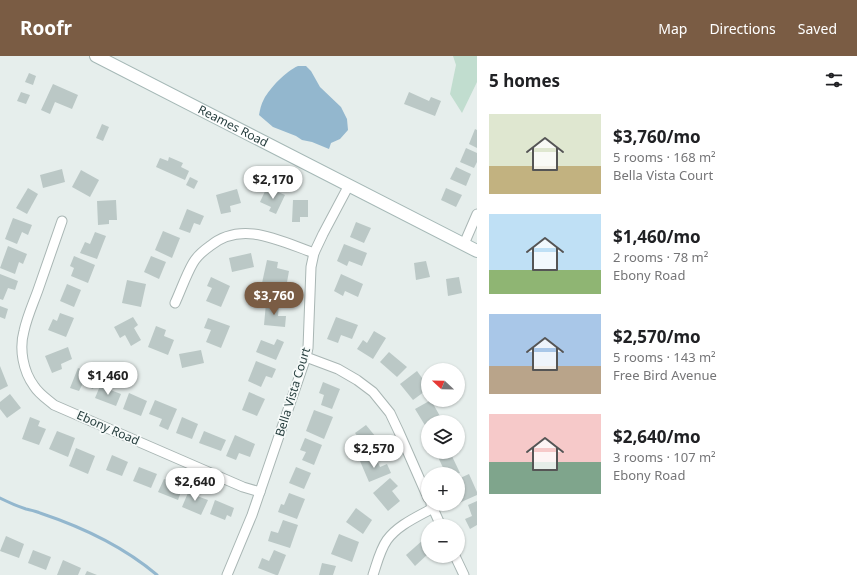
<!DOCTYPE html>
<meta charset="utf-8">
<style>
:root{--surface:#fff;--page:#f2f2f2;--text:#202124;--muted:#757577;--accent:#7a5c44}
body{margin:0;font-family:"Noto Sans",sans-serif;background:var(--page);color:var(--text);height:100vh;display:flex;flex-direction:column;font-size:15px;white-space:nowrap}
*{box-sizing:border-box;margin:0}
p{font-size:13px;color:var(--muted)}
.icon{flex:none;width:22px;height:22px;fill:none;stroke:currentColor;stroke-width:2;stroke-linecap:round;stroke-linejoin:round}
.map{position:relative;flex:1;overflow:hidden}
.side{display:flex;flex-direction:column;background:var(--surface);width:380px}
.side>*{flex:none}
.needle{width:26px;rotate:292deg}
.tools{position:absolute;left:421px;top:307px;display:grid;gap:8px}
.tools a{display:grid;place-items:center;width:44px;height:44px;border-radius:50%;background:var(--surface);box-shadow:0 1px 3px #0004;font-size:20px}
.price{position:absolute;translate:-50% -34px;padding:0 9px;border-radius:14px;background:#fff;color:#222;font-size:13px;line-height:26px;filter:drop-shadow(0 1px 2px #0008)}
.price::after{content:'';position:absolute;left:50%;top:24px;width:12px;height:9px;margin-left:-6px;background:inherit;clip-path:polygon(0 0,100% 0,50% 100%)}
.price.active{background:var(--accent);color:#fff}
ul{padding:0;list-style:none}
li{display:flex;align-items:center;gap:12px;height:100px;padding:0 12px}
li span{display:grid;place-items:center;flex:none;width:112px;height:80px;border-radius:0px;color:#555}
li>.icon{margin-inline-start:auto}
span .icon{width:48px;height:48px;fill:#fffc;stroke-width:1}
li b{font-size:17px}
h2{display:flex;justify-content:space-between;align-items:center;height:48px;padding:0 12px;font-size:17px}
header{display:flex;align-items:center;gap:24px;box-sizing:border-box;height:56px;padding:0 20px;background:var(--accent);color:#fff}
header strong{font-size:19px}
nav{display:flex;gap:22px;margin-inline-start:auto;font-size:14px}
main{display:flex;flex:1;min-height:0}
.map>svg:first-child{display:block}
.green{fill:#c1ddcf}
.water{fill:#93b7ce}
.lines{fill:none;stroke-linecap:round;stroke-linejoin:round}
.stream{stroke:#93b7ce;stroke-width:3}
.building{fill:#bbc8c6}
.street-casing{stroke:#a9b6b4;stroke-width:11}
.secondary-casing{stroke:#a5b8b6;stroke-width:14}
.street{stroke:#fff;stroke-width:9}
.secondary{stroke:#fff;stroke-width:12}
.labels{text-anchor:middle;stroke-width:3.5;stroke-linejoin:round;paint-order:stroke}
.street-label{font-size:12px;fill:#263e3e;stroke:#f6faf9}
</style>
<header>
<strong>Roofr</strong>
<nav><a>Map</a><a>Directions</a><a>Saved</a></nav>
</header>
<main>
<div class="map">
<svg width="477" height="519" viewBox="0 0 477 519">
<rect width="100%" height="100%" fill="#e6eeec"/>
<polygon class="green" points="453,0 477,0 477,26 462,57 450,38 456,9"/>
<path class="water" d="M 298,10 L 306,10 L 311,15 L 320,31 L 341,51 L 347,63 L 348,74 L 340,83 L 331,87 L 329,93 L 312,86 L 302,84 L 296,80 L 273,71 L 259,59 C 260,54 261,48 264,43 C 270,32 286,15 298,10 Z"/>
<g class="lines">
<path class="stream" d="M 0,442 C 8,446 17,450 26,453 C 30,454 36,455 40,457 C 82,471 123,490 157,519"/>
</g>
<g class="building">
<polygon points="29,17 36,20 33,29 25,26"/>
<polygon points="53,28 78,39 72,53 55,46 50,58 41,54"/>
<polygon points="21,36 30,39 26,48 17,45"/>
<polygon points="409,36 429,45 431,41 441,45 435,60 404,48"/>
<polygon points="102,68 109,71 103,85 96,82"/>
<polygon points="475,73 477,74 477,92 469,88"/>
<polygon points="466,92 477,97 477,106 474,112 460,106"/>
<polygon points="169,101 183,107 181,111 189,115 185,124 156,111 160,102 168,105"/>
<polygon points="456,111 471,118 466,130 450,123"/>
<polygon points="62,113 65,126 43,132 40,119"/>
<polygon points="81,114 99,124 90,141 72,131"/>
<polygon points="190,121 198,125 194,133 186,129"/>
<polygon points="267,131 285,139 276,158 269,155 271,151 260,146"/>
<polygon points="28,132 38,138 27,158 16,152"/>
<polygon points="446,132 462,139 456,151 441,144"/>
<polygon points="237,133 241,147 230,150 231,156 221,158 216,139"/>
<polygon points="116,144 117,164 109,164 109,168 98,169 97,145"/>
<polygon points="293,144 308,144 308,161 300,161 300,166 292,166"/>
<polygon points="187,153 204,160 200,169 194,167 190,177 179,173"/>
<polygon points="13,162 32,169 28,179 22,176 17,188 5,183"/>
<polygon points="356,166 371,172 364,187 350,181"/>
<polygon points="163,175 180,182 172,202 155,194"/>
<polygon points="95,176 106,180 97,203 80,197 85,186 90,188"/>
<polygon points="344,188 367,197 362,210 349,205 347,210 337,205"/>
<polygon points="8,190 27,198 23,208 19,206 15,218 0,212"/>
<polygon points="251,197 254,211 232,216 229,202"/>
<polygon points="74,200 95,209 88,227 71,220 74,212 70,210"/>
<polygon points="151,200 166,206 159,223 144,216"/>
<polygon points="267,204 278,206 277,212 289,215 286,232 262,227"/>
<polygon points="426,205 430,221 416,224 414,207"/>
<polygon points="0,218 18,225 15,234 8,232 3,244 0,243"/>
<polygon points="341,218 363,228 358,241 345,235 343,240 334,235"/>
<polygon points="211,221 230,230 221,251 206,245 212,232 207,230"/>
<polygon points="459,221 462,237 448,240 446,223"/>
<polygon points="127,224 146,228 141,251 122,247"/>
<polygon points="67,228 81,234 74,251 60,245"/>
<polygon points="266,247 279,249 278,260 286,260 285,271 264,269"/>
<polygon points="0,250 8,253 5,263 0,261"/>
<polygon points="60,257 74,262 66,281 48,274 53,263 57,265"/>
<polygon points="133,261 138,269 134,272 141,284 131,290 125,279 120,282 114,271"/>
<polygon points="336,261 358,269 352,283 341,279 338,287 327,283"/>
<polygon points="208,262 230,270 221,292 206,286 211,274 204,272"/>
<polygon points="156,270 166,274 164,280 174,284 168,299 148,291"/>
<polygon points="374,275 386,282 373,303 357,293 363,284 367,287"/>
<polygon points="277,283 284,286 276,304 256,296 261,284 274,289"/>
<polygon points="68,291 72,303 61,308 62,313 52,317 45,300"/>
<polygon points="201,294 204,307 182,312 179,298"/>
<polygon points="389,296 407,311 397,321 380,306"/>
<polygon points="256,305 276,313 272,322 266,320 261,331 248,325"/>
<polygon points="0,310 8,330 0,334"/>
<polygon points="78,312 98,320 93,333 82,329 79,335 70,332"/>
<polygon points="417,315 428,330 428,333 413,344 400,328"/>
<polygon points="323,326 340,333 332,353 321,349 324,339 319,337"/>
<polygon points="100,330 121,338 116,350 95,342"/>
<polygon points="249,336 265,343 257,360 242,354"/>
<polygon points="129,337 147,345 141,360 123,353"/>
<polygon points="10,338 21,352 7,362 0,353 0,346"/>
<polygon points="155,344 177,353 168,374 159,370 162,363 149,358"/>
<polygon points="431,344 441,362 434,366 428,366 428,370 426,371 415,353"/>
<polygon points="314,354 333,361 324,383 306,375"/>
<polygon points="30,361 40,365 38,370 46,373 39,389 22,383"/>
<polygon points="182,361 198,368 192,383 176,377"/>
<polygon points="366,369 380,386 369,395 355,377"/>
<polygon points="57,375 75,382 68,401 49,393"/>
<polygon points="204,375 226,384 221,395 199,387"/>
<polygon points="235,379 255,388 250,401 239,397 236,404 226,400"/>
<polygon points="305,382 322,389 314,409 302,404 306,396 300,394"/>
<polygon points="76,392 95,400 88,418 69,410"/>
<polygon points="449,396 450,396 460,417 457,418 446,418 438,401"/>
<polygon points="112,399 128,406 122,420 106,414"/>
<polygon points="375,399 380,411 387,408 391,417 369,426 360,405"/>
<polygon points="139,411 157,418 151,432 133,425"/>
<polygon points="296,411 311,417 304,433 289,427"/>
<polygon points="469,418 477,436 477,439 459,447 458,436 461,435 458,428 458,423"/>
<polygon points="390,422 398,430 392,435 400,445 388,455 373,437"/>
<polygon points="164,423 183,430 178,444 158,436"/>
<polygon points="190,432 199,436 197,440 208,444 201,459 182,451"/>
<polygon points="289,437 305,443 297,463 278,456 281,448 284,449"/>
<polygon points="215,444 234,452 231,461 227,459 225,464 210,458"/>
<polygon points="477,445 477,469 470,473 465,463 472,460 468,449"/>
<polygon points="356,452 372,464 363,478 346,466"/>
<polygon points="283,464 298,469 290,492 268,485 271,475 278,477"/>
<polygon points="339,478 359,486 352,506 331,498"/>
<polygon points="6,480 24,488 19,502 0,495"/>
<polygon points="423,484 428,490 428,498 415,510 406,499"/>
<polygon points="33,494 51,501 46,514 28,507"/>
<polygon points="274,494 286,499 278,519 276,519 258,512 262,502 269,505"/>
<polygon points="63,504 81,512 78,519 57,519"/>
<polygon points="322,507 336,510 333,519 319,519"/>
<polygon points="87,515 97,519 85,519"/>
</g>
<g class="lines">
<defs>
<g id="street">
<path d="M 62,165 C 54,188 46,211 38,234 C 33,248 27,261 24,275 C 19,293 23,315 34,330 C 39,338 47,343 54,349 L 243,431 L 260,436"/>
<polyline points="464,188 477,158"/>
<path d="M 175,247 C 181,234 186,219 193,207 C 197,200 203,195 210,190 C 242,164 280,185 314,197"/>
<polyline points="306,301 338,313 357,324 373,336 390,357 399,376 428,442"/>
<polyline points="431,448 441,470"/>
<polyline points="455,500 464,519"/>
<polyline points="227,519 252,459 306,301 308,292 311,211 314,197 323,178 349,129"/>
<path d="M 373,519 C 377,507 380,494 387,484 C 398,469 417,461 433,452"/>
</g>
<g id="secondary">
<path id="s1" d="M 96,0 L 477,195"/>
</g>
</defs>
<use href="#street" class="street-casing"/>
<use href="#secondary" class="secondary-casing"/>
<use href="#street" class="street"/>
<use href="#secondary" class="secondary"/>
</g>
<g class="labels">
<g class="street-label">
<text dy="4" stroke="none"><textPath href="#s1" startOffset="154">Reames Road</textPath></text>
<text transform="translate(293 336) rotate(-73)" y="4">Bella Vista Court</text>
<text transform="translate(108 372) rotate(24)" y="4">Ebony Road</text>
</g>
</g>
</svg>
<div class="tools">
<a><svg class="needle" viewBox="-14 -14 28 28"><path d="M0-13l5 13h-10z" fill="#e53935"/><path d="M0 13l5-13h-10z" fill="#757577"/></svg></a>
<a><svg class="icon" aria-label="layers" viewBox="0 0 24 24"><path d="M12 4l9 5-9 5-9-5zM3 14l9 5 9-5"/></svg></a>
<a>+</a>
<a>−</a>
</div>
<b class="price" style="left:273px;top:144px">$2,170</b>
<b class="price active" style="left:274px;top:260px">$3,760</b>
<b class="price" style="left:108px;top:340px">$1,460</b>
<b class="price" style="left:374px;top:413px">$2,570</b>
<b class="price" style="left:195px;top:446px">$2,640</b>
</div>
<section class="side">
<h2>5 homes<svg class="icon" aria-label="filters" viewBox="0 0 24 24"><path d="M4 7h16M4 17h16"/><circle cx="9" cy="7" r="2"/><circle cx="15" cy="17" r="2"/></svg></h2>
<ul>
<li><span style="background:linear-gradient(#dfe7d0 65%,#c2b280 0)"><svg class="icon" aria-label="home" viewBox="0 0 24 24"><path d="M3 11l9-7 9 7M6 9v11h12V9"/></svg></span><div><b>$3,760/mo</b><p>5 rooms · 168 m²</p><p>Bella Vista Court</p></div></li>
<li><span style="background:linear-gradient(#bfe0f5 70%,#8fb573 0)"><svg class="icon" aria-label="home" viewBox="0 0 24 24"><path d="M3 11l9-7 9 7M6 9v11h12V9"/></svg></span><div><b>$1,460/mo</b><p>2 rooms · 78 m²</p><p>Ebony Road</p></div></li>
<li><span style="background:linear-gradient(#a9c7e8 65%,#b9a48a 0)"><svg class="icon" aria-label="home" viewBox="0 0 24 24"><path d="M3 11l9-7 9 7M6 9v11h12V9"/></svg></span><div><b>$2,570/mo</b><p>5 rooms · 143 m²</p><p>Free Bird Avenue</p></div></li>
<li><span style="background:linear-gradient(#f6c9c9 60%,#7fa58c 0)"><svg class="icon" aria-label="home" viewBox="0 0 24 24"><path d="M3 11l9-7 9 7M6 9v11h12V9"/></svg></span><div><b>$2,640/mo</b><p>3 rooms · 107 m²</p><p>Ebony Road</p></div></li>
</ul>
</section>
</main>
